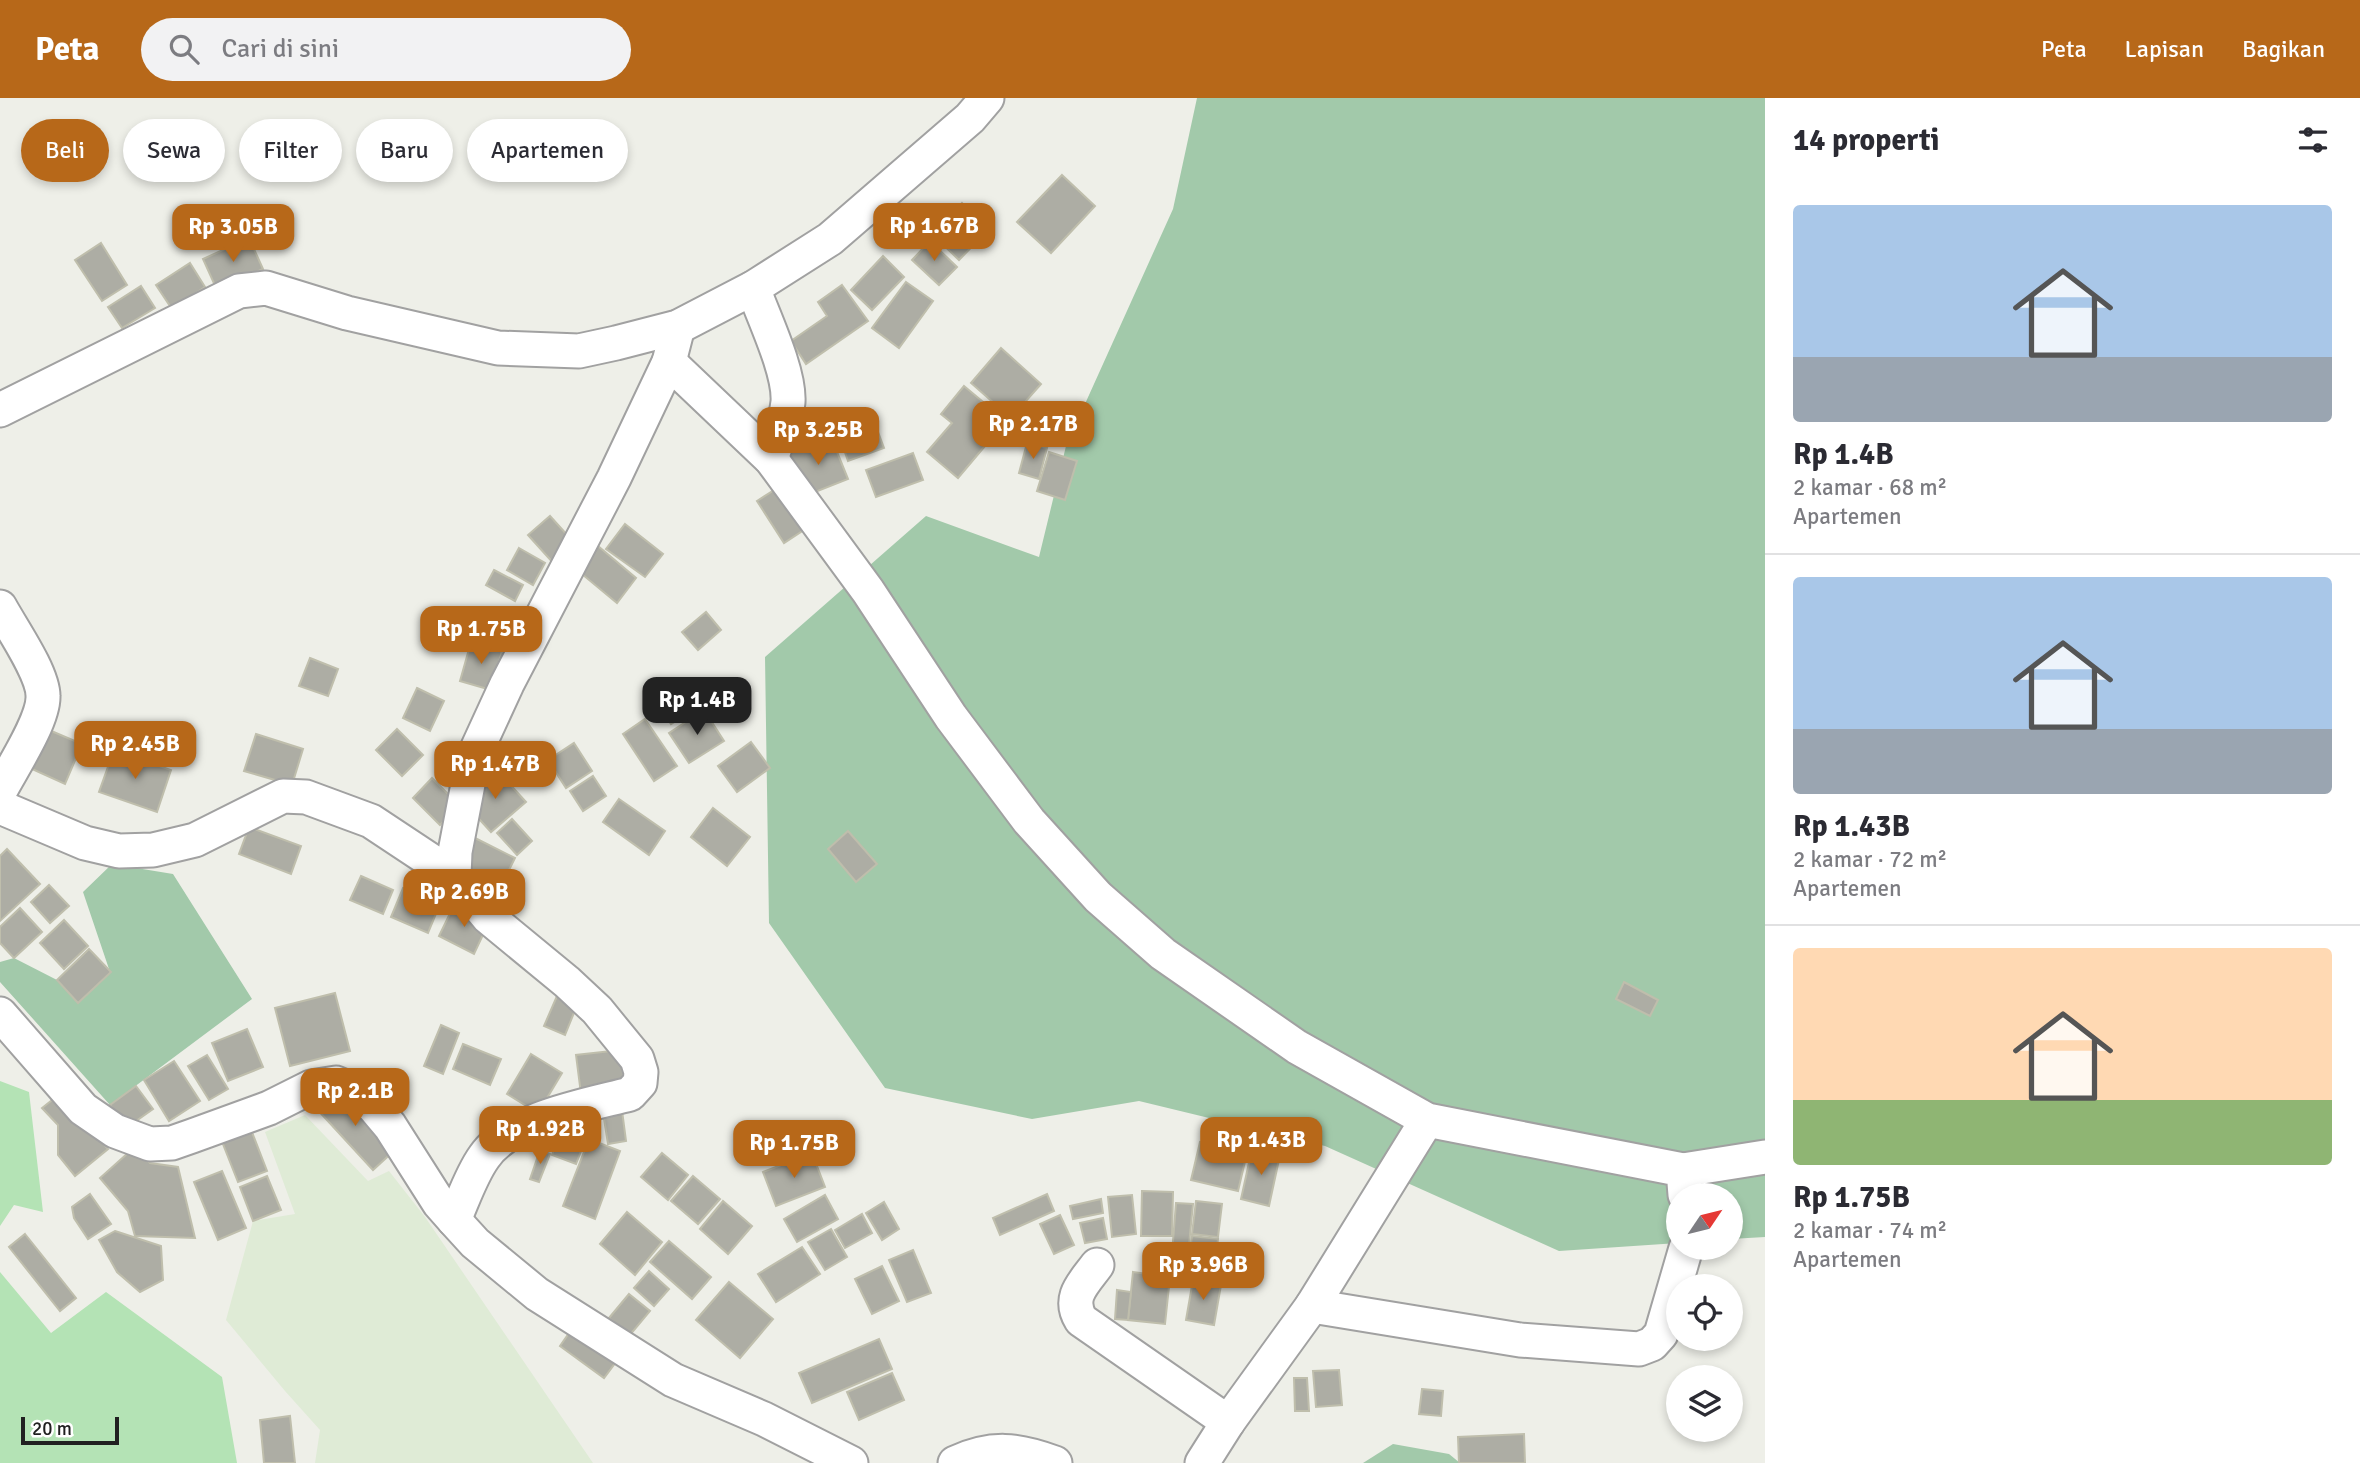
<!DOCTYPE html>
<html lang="id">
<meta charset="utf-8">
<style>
:root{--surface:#fff;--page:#f2f2f3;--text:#2b2b33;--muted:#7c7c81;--line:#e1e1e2;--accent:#b76819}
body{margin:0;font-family:Signika,sans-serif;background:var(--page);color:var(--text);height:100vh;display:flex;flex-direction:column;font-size:26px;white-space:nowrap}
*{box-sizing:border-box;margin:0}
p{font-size:23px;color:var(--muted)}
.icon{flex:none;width:38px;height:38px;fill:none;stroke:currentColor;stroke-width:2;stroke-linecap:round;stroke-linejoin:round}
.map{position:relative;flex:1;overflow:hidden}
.drawer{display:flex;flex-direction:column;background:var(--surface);width:595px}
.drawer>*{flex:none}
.top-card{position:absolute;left:21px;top:21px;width:665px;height:63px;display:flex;gap:14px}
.needle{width:46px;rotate:55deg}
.buttons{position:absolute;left:1666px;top:1085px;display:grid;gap:14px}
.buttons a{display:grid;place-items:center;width:77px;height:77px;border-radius:50%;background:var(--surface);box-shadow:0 4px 10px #0003;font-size:35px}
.scale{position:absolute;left:21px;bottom:18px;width:98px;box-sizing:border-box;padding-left:7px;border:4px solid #202020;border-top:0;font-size:19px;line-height:24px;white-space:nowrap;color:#202020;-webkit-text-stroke:5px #fff;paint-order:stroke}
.price{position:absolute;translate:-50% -60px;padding:0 16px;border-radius:14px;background:var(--accent);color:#fff;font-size:23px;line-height:46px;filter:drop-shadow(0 2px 4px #0008)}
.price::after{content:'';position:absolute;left:50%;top:42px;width:21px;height:16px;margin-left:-10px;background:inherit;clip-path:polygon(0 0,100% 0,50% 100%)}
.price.on{background:#222;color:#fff}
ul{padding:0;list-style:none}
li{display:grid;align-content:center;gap:14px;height:371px;padding:0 28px}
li+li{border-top:2px solid var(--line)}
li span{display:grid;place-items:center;height:217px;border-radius:7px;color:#555}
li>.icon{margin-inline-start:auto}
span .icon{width:126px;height:126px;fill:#fffc;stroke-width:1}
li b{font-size:30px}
h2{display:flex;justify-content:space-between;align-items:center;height:84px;padding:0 28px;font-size:30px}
.pill{padding:0 24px;border-radius:32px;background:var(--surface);box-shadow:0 4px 10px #0003;font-size:24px;line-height:63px}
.pill.on{background:var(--accent);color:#fff}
header{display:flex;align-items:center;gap:42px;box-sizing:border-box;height:98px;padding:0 35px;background:var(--accent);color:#fff}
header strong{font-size:33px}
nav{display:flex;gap:38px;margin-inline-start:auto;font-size:24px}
.search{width:490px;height:63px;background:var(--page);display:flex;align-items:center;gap:18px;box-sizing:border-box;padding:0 24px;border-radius:38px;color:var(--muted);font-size:26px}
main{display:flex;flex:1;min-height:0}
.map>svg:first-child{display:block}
.farmland{fill:#dfebd6}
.grass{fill:#b4e3b5}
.forest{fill:#a2c9aa}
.building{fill:#adada4;stroke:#bfbeac;stroke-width:2}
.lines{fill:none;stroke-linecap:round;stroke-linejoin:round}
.street-casing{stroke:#a1a1a1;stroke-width:37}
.street{stroke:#fff;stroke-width:33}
</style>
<header>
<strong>Peta</strong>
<div class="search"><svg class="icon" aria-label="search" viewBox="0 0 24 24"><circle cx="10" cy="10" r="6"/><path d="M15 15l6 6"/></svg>Cari di sini</div>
<nav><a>Peta</a><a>Lapisan</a><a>Bagikan</a></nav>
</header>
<main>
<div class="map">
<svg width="1765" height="1365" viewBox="0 0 1765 1365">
<rect width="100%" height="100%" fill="#eeefe8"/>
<polygon class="farmland" points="305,1017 368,1083 389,1073 425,1119 593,1365 315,1365 320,1332 285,1293 226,1222 253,1123 295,1116 265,1034"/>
<g class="grass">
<polygon points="0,983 29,994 43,1114 14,1107 0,1128"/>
<polygon points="0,1174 51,1235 106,1194 222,1279 237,1365 0,1365"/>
</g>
<g class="forest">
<polygon points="1197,0 1765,0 1765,1139 1731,1141 1731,1097 1678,1097 1678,1145 1559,1153 1325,1048 1139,1003 1032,1021 885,990 769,825 765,559 926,418 1039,459 1066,348 1173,111"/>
<polygon points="112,766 173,776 252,901 110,1007 0,884 0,864 14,860 57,882 78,904 110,874 83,794"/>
<polygon points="1393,1346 1449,1356 1460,1365 1363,1365"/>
</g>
<g class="building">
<polygon points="1062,77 1095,108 1051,155 1017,124"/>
<polygon points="962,105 989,131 959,162 932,136"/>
<polygon points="249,140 263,171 217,192 203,161"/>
<polygon points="930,143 957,169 939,187 912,162"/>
<polygon points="101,145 127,187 102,203 75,162"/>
<polygon points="883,158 904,179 872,212 851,192"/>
<polygon points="190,165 205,189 172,211 156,187"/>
<polygon points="906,184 933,203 899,250 872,230"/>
<polygon points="842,187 868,223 806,266 791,243 827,218 818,204"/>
<polygon points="141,188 155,210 122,230 108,209"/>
<polygon points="1001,250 1041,286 1011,320 971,285"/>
<polygon points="964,288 1006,323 958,380 927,354 952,325 941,316"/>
<polygon points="872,318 884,350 848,363 837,331"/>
<polygon points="831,339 848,381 805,398 788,356"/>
<polygon points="1027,345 1047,350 1039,381 1019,375"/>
<polygon points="1049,354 1077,363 1065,402 1037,393"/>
<polygon points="913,355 923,382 876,399 866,372"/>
<polygon points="782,387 810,428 784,445 757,403"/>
<polygon points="550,418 578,449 556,468 528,437"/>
<polygon points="625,426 663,456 645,479 606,451"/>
<polygon points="598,448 636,480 617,505 577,472"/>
<polygon points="519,450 545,465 533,487 507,472"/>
<polygon points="494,472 523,487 515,503 486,487"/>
<polygon points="706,514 721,532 698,552 682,534"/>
<polygon points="471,544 502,553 491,592 460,583"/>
<polygon points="310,560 338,571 328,598 299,588"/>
<polygon points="417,590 444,603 430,633 403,620"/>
<polygon points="691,592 701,607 671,626 662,612"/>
<polygon points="704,612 724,643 689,665 669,635"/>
<polygon points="645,621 677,668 654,683 623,636"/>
<polygon points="397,631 423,657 402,678 376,652"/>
<polygon points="49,632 82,646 65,686 32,671"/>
<polygon points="256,636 303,651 292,687 244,673"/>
<polygon points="751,644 770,670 737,694 718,668"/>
<polygon points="574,645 592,673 566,690 548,662"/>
<polygon points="114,652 171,672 157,714 99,694"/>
<polygon points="496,671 526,704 491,734 469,710 474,691"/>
<polygon points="593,678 606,698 583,713 570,693"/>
<polygon points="432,680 459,707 440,727 413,700"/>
<polygon points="619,701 665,733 649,757 603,724"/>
<polygon points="713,710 750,739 727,768 691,739"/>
<polygon points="512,721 532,743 517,757 497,735"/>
<polygon points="249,729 301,748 291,776 239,756"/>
<polygon points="848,733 877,766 856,784 828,751"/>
<polygon points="475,740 515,760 501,788 462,768"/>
<polygon points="7,751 40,786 0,823 0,758"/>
<polygon points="361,778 393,792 383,816 350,802"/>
<polygon points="49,787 69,808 50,825 31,804"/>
<polygon points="403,790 440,806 428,835 391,819"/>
<polygon points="454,807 489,824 474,856 439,838"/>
<polygon points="20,810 42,834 14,860 0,845 0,829"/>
<polygon points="64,822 88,848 64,871 40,845"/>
<polygon points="89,851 111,874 78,905 57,882"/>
<polygon points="1624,884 1658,902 1650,918 1616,901"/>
<polygon points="560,891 580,900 565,937 544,928"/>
<polygon points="335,895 350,953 290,968 275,910"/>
<polygon points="441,927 459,935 443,976 424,968"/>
<polygon points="247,931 263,969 228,983 212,945"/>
<polygon points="463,946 501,961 490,987 453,971"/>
<polygon points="620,952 625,991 581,996 576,957"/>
<polygon points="531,956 562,975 538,1015 507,996"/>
<polygon points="207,957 228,991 209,1002 188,968"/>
<polygon points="174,963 200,1003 169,1023 144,982"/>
<polygon points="136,988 153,1011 126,1030 110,1007"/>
<polygon points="338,988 396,1051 373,1072 315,1009"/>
<polygon points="61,995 108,1051 75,1078 58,1057 58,1027 42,1010"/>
<polygon points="621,1005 626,1043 608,1046 602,1008"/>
<polygon points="566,1021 590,1030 576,1066 552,1057"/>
<polygon points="250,1029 267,1073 238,1084 221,1041"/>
<polygon points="589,1041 620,1053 595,1121 563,1108"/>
<polygon points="1200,1044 1247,1055 1238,1093 1191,1082"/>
<polygon points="1252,1051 1280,1057 1269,1108 1241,1101"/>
<polygon points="540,1052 550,1056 539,1084 530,1081"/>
<polygon points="140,1054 150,1065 178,1069 195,1140 135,1138 128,1113 100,1080 128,1055"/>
<polygon points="662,1055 688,1077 668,1102 641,1079"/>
<polygon points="812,1055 825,1089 776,1108 763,1074"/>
<polygon points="222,1073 246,1130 218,1142 194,1084"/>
<polygon points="267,1078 281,1112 253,1123 240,1089"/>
<polygon points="693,1078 720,1101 698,1126 671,1103"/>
<polygon points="1142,1093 1173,1094 1172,1138 1141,1138"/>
<polygon points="90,1096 111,1126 88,1141 74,1120 72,1109"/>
<polygon points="1047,1096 1054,1113 1000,1137 993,1120"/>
<polygon points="825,1097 838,1121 797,1144 784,1121"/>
<polygon points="1132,1097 1136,1136 1112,1139 1108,1099"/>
<polygon points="1101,1101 1103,1115 1073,1121 1070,1108"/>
<polygon points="723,1103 752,1128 728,1156 700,1131"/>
<polygon points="1196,1103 1222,1106 1218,1139 1192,1136"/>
<polygon points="884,1104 899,1131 882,1142 866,1115"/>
<polygon points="1176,1105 1193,1106 1188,1157 1172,1156"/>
<polygon points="627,1114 662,1144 635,1177 600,1146"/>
<polygon points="862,1116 872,1135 845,1150 835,1132"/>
<polygon points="1060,1117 1074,1147 1054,1156 1040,1126"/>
<polygon points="1103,1120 1107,1141 1085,1145 1080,1125"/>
<polygon points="831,1131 847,1159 825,1172 808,1144"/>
<polygon points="115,1133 161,1148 163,1182 140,1194 117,1174 99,1142"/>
<polygon points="25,1136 76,1200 60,1213 9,1149"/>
<polygon points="1192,1138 1218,1141 1215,1164 1189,1161"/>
<polygon points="669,1143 711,1179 692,1201 650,1164"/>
<polygon points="802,1149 820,1176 776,1204 758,1176"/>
<polygon points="913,1152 931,1195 907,1204 889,1162"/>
<polygon points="882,1168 899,1203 872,1216 855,1181"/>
<polygon points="649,1173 669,1191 654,1208 634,1190"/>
<polygon points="1133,1174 1170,1179 1165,1226 1128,1222"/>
<polygon points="1193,1182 1221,1187 1214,1227 1186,1222"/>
<polygon points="729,1184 773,1221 740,1260 696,1222"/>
<polygon points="1117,1192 1131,1194 1128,1222 1115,1221"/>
<polygon points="629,1196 650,1213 629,1238 609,1220"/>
<polygon points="574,1228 619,1260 604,1280 560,1248"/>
<polygon points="879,1241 892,1271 812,1305 799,1275"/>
<polygon points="1339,1272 1342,1307 1316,1309 1313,1273"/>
<polygon points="892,1275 904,1302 859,1322 847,1294"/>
<polygon points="1294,1280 1307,1280 1309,1313 1295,1313"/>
<polygon points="1422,1291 1443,1293 1441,1318 1419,1316"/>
<polygon points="290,1318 295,1365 264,1365 260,1322"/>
<polygon points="1524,1336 1525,1365 1459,1365 1458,1339"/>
</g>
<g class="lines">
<defs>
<g id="street">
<path d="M 753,190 C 764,220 790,274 788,304 C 786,324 777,343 771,361"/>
<polyline points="669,264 771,361 868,493 951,619 1029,723 1098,799 1163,856 1297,949 1427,1022 1683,1072 1685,1097"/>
<polyline points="0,312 239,193 266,190 347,215 498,250 579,253 616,245 678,229 753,190 830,141 970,20 987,0"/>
<path d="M 0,509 C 12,531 43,575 43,598 C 44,622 12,670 0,693"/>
<polyline points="0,709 85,745 119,753 153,752 195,742 283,698 306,699 371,723 454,778"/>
<polyline points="0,916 83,1011 115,1033 150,1046 172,1045 192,1038 269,1010 311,989 336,985 353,992 374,1009 390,1028 439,1105 454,1122 475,1145 537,1196 673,1282 764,1321 851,1365"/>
<polyline points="1683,1072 1765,1059"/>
<path d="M 454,1122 C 463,1102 471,1077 484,1059 C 510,1020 588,1007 630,996 L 640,985 L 641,974 L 637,961 L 597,912 L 567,884 L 488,819 L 454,778 L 455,754 L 473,660 L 507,586 L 614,380 L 669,264 L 678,229"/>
<path d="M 1097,1167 C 1084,1185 1067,1199 1081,1222 L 1228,1324"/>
<polyline points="1312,1208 1520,1242 1639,1251 1652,1246 1661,1236 1686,1150"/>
<path d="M 955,1365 C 992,1348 1017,1351 1055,1365"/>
<polyline points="1202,1365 1228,1324 1312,1208 1427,1022"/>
</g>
</defs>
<use href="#street" class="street-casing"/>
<use href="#street" class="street"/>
</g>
</svg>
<div class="buttons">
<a><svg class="needle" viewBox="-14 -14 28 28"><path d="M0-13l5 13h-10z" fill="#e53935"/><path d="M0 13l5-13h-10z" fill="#7c7c81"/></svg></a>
<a><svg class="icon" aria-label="locate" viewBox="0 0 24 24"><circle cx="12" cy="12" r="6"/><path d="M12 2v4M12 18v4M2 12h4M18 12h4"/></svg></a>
<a><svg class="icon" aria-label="layers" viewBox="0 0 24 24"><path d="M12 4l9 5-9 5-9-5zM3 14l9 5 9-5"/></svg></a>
</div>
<div class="scale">20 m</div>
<b class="price" style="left:934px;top:165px">Rp 1.67B</b>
<b class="price" style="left:233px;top:166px">Rp 3.05B</b>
<b class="price" style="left:1033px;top:363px">Rp 2.17B</b>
<b class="price" style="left:818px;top:369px">Rp 3.25B</b>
<b class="price" style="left:481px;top:568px">Rp 1.75B</b>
<b class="price on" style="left:697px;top:639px">Rp 1.4B</b>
<b class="price" style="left:135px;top:683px">Rp 2.45B</b>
<b class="price" style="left:495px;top:703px">Rp 1.47B</b>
<b class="price" style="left:464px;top:831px">Rp 2.69B</b>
<b class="price" style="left:355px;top:1030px">Rp 2.1B</b>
<b class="price" style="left:540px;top:1068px">Rp 1.92B</b>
<b class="price" style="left:1261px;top:1079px">Rp 1.43B</b>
<b class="price" style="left:794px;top:1082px">Rp 1.75B</b>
<b class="price" style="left:1203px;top:1204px">Rp 3.96B</b>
<div class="top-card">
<a class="pill on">Beli</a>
<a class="pill">Sewa</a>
<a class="pill">Filter</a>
<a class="pill">Baru</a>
<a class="pill">Apartemen</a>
</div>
</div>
<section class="drawer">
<h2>14 properti<svg class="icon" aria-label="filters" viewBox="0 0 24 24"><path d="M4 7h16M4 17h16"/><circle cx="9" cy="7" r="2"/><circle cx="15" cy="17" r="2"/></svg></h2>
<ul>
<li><span style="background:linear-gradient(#a9c7e8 70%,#9aa5b1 0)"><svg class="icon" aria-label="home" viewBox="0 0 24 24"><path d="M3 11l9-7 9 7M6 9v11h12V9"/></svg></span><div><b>Rp 1.4B</b><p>2 kamar · 68 m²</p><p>Apartemen</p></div></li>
<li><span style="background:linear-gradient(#a9c7e8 70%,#9aa5b1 0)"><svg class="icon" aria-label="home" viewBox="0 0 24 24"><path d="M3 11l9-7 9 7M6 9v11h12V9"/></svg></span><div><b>Rp 1.43B</b><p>2 kamar · 72 m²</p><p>Apartemen</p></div></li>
<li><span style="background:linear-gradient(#ffd9b3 70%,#8fb573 0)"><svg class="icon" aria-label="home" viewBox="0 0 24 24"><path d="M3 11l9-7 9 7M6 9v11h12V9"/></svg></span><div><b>Rp 1.75B</b><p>2 kamar · 74 m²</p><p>Apartemen</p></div></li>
</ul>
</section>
</main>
